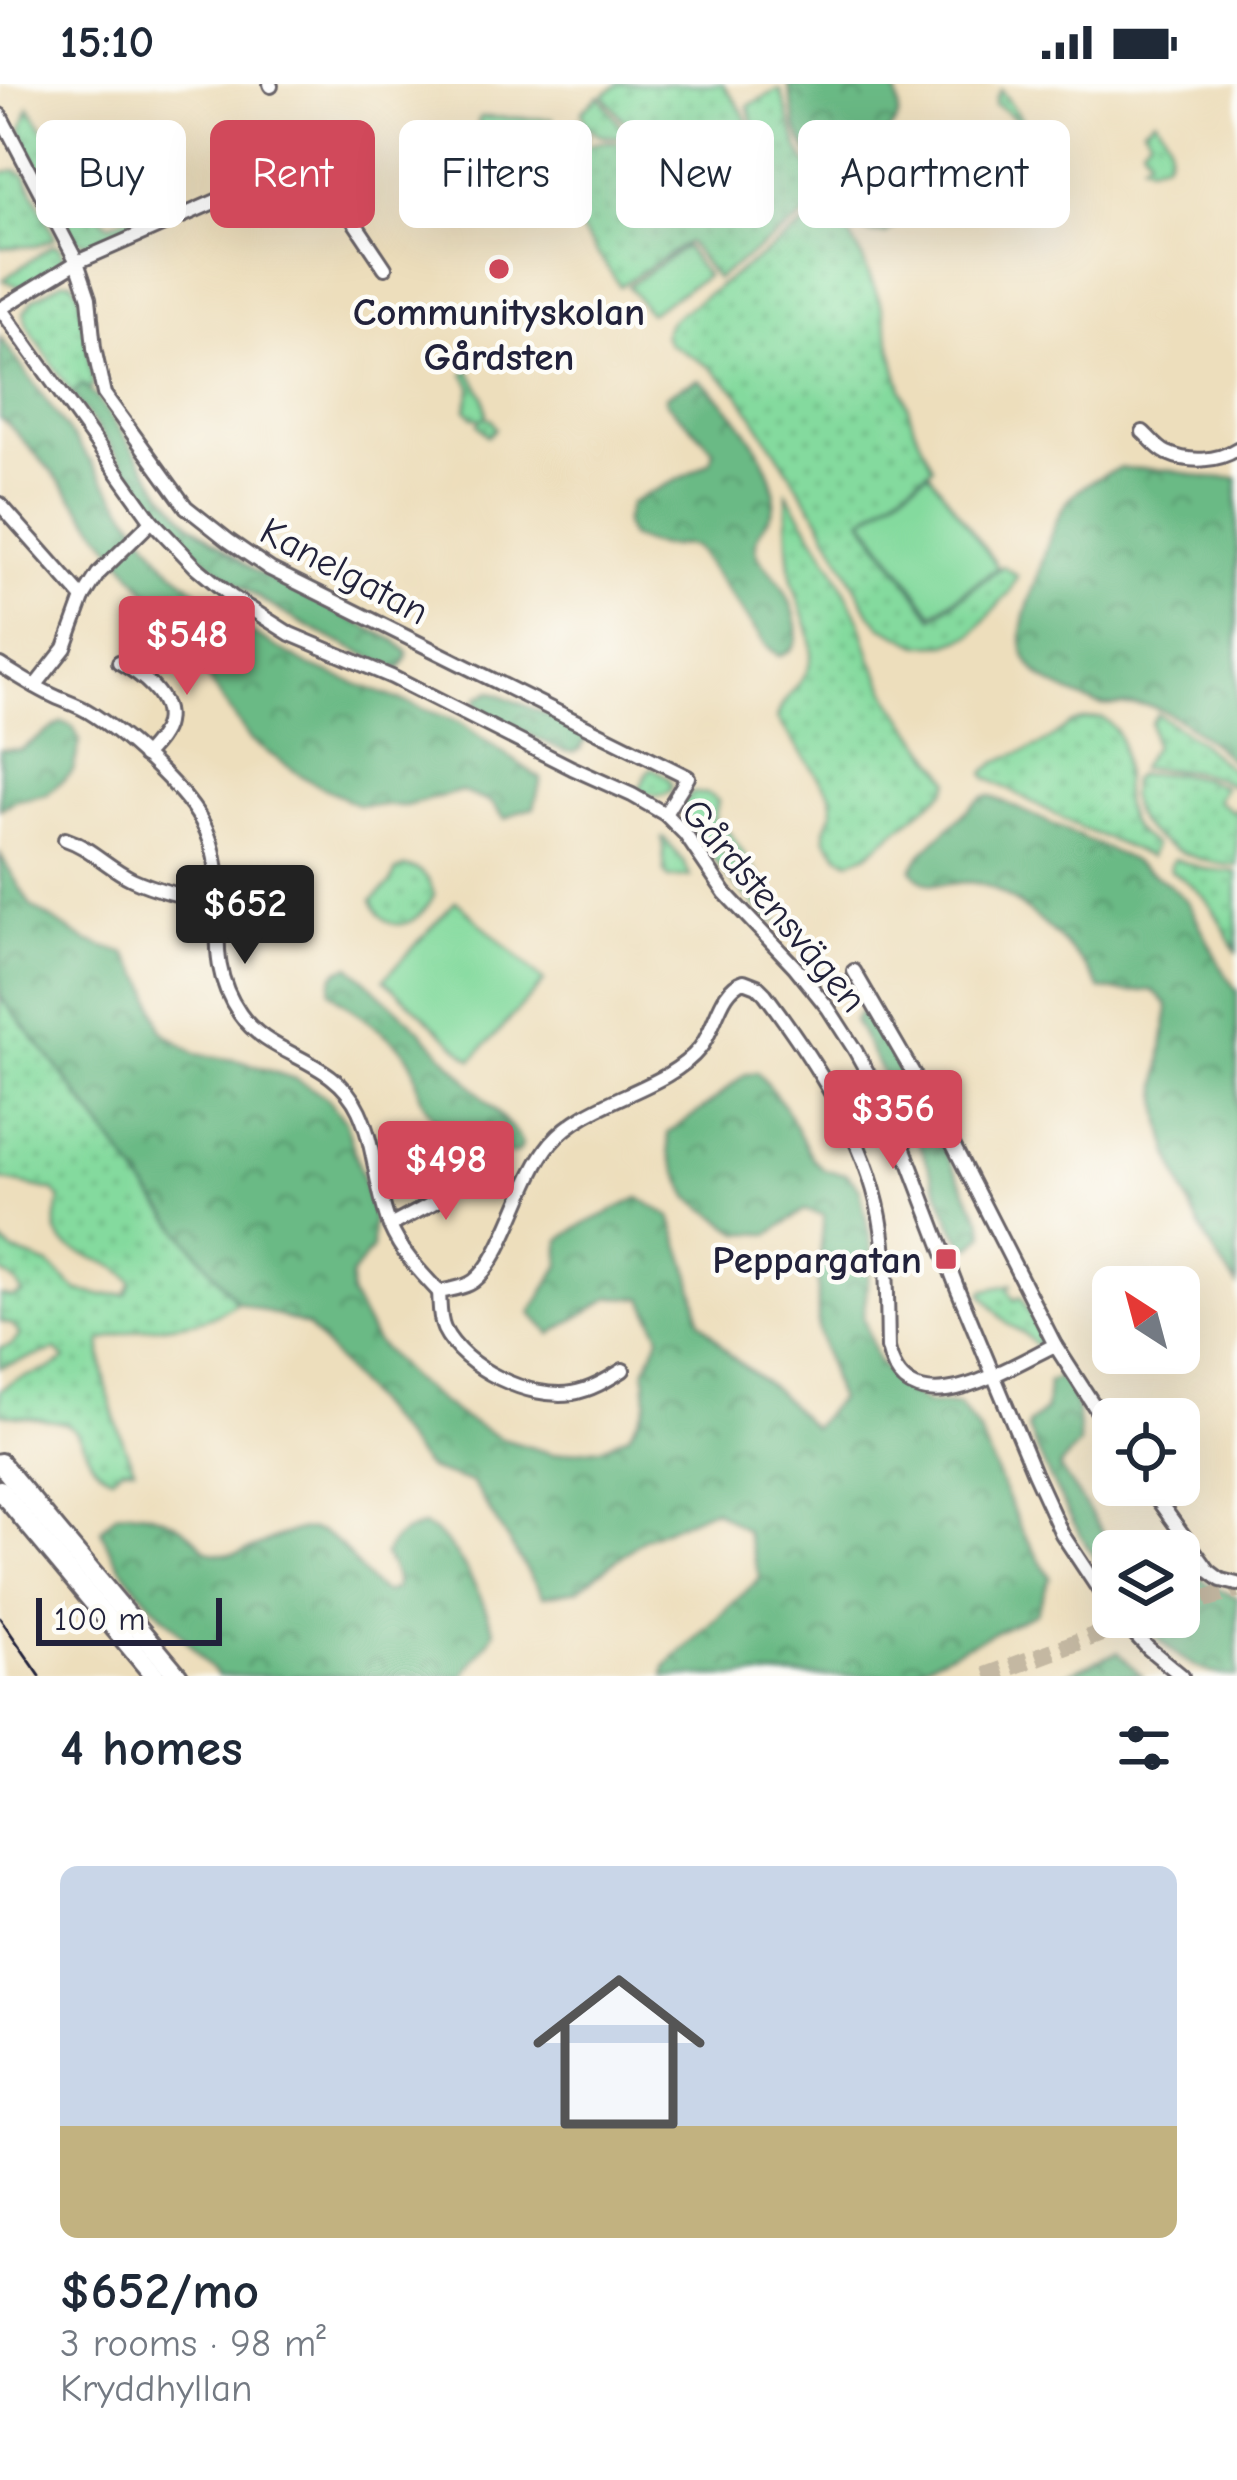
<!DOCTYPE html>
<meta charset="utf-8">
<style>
:root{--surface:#fff;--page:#f2f2f3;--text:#1f2937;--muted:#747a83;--accent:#d1495b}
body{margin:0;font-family:"Comic Neue",sans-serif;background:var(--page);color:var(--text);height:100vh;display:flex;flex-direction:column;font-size:45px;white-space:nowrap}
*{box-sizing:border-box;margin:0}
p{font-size:39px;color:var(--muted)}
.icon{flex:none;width:66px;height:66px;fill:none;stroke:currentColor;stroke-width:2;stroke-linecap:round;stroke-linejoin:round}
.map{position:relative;height:1592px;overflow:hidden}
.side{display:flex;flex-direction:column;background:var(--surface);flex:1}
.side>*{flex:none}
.top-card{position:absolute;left:36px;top:36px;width:1167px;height:108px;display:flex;gap:24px}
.needle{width:78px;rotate:324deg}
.fabs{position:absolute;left:1092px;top:1182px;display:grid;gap:24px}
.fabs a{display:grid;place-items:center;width:108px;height:108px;border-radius:18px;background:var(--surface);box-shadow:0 12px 48px #0002;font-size:60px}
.scale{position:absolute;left:36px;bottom:30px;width:186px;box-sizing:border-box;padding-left:12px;border:6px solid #22223b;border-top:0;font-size:33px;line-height:42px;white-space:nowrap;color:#22223b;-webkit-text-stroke:9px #fdfcf7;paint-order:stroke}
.price{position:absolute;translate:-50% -102px;padding:0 27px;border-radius:12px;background:var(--accent);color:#fff;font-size:39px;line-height:78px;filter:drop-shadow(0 3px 6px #0008)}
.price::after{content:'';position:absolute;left:50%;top:72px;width:36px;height:27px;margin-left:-18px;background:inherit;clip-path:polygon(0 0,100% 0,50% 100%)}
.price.on{background:#222;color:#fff}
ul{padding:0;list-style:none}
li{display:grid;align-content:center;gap:24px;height:636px;padding:0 60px}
li span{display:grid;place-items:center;height:372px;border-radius:18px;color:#555}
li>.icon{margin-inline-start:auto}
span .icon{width:216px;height:216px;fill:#fffc;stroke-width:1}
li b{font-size:51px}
h2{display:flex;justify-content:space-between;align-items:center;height:144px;padding:0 60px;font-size:51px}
.pill{padding:0 42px;border-radius:18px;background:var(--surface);box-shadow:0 12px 48px #0002;font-size:42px;line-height:108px}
.pill.on{background:var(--accent);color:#fff}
.status{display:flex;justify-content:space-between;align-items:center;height:84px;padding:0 60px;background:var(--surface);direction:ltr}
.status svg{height:33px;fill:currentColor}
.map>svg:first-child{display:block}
.grass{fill:url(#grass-dots);stroke:#537e6c;stroke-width:3}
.forest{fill:url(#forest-crowns);stroke:#466e60;stroke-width:3}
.garden{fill:#84da9e;stroke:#537e6c;stroke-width:3}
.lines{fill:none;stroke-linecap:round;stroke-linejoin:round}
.highway-tunnel{stroke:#c4b8a2;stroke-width:18;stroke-dasharray:18 9;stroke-linecap:butt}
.minor-casing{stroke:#696468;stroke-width:18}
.highway-casing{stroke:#696468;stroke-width:24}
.minor{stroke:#fff;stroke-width:12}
.highway{stroke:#fff;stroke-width:18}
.rail{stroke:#22223b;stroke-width:3}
.poi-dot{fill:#d1495b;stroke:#fdfcf7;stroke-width:4.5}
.labels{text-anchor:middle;stroke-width:9;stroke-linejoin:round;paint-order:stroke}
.poi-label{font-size:39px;font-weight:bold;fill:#22223b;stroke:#fdfcf7}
.street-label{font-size:39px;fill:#22223b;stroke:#fdfcf7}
</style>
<div class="status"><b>15:10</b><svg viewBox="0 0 49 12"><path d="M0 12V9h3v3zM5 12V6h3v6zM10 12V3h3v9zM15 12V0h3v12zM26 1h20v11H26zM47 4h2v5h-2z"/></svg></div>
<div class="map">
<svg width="1237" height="1592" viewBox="0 0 1237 1592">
<defs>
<pattern id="grass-dots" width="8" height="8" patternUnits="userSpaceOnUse" patternTransform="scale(3)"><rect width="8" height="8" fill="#84da9e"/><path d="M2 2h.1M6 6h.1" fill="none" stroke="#72bb89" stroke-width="1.8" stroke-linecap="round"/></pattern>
<pattern id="forest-crowns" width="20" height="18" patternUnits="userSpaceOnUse" patternTransform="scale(3)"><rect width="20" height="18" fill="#6bba85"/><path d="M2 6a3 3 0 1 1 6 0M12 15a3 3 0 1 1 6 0" fill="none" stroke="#58976e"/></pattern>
</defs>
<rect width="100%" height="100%" fill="#fdfcf7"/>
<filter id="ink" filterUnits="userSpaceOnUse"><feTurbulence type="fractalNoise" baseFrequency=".00833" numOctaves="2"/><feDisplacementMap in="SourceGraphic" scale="24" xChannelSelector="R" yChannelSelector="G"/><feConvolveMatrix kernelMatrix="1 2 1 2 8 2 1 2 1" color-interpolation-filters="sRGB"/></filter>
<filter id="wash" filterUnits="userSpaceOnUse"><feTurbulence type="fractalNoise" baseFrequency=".004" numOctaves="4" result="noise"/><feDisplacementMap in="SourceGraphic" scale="48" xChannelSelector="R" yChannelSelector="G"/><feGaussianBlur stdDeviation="2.7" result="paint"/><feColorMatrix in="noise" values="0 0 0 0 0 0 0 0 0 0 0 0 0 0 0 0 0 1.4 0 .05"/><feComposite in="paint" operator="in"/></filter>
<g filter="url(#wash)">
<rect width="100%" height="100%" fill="#eddebc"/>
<g class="grass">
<path d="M 619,0 L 723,0 C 739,22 766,53 744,78 L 747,94 C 729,117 706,122 681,107 L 603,11 Z"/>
<path d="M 778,6 L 781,7 L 798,65 L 827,116 L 716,195 L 688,158 L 620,202 L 560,115 L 555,84 C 577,59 619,45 645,73 C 659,89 668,113 689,120 C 721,131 753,110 757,77 C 760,57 754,40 748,22 Z"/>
<path d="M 1001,6 L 1055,82 L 1053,84 C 1026,68 1026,33 995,21 L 996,14 Z"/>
<path d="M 599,12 L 623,45 L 624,52 C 604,55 585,49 582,27 Z"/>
<path d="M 29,23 L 103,136 L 109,141 L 143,126 L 149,130 L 149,135 C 134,143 94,165 78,156 C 73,153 67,144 64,139 L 25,57 L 22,44 Z"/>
<polygon points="480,33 553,35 550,69 543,76 531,81 520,76 478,39"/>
<path d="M 1155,34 C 1165,48 1176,62 1164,78 L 1149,82 L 1142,78 L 1149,73 L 1142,61 L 1150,52 L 1143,43 Z"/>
<path d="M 578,35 L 589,53 L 557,72 C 556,57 565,43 578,35 Z"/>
<polygon points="16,86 25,91 55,154 36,162 0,164 0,89"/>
<polygon points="825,127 837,131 860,169 882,223 897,288 914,343 933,383 862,435 933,534 1003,482 1017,492 1010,508 972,551 947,560 919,561 881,542 868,526 820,436 739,310 710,283 669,259 664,251 666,243 672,235"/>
<polygon points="53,161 59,163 63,172 58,184 20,203 3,196"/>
<polygon points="64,197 72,197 79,209 93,302 90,305 82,300 72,310 27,241 24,228 34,215"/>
<polygon points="469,286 484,312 487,330 484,334 491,335 496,344 488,352 478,340 481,335 474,334 466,325 472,303 464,290"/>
<path d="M 787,409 L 833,483 L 860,537 L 872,576 L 893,619 L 950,696 L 946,706 L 866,771 L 849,777 L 841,773 L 826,755 L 825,745 L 833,726 L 831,710 L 777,635 C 781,613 805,601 810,579 C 817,550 798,523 792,495 C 787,467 787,438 787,409 Z"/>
<path d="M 1157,630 L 1197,656 L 1237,691 L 1237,704 C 1204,685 1176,684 1139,685 L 1154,662 L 1151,639 Z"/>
<path d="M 1102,634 C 1140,655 1112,710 1132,742 C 1137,750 1146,755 1154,761 L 1150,773 L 1081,744 L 987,694 L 984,689 C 1005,669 1015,673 1038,662 C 1068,647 1063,635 1102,634 Z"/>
<path d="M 652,684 C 661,689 673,693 671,706 C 663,716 650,711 639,706 L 648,687 Z"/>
<path d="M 1175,689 L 1201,694 L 1224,703 L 1217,717 L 1234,728 L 1237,725 L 1237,782 C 1207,781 1151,761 1136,733 C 1129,721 1130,709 1131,696 L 1137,691 Z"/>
<path d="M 693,709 L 708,710 L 718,717 C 716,730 711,742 714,755 C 723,787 778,798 777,837 L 771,837 L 729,795 L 684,735 C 680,722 682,717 693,709 Z"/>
<path d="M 723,743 L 729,748 L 765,802 C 748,786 721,770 720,746 Z"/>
<polygon points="662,754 664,754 684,778 690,793 669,794 665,790"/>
<path d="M 1175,775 L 1204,785 L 1237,788 L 1237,869 C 1217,831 1209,809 1171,787 L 1170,781 Z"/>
<path d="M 404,783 C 421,782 430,795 434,811 C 418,842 388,855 372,816 L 391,799 L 395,788 Z"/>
<path d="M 0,912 L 59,985 L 150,1109 L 237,1218 C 226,1225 214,1233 201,1236 C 168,1244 133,1242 101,1258 C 99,1289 120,1355 134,1383 L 122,1383 L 112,1392 C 82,1382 90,1355 68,1341 C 58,1335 17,1333 0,1329 L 0,1307 C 18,1288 46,1293 65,1275 L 56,1266 L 0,1283 L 0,1264 L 12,1261 L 20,1251 L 12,1241 L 0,1237 L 0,1211 L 12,1214 L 23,1210 L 16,1199 L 0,1187 L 0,1157 L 14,1168 L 49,1181 L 78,1207 L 101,1211 L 126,1210 L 132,1198 C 109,1163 35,1180 61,1115 L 53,1107 L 0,1096 Z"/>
<polygon points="1013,1200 1008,1204 1014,1216 1021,1213 1041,1253 1037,1263 1023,1249 1007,1240 982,1210 985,1206"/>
</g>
<g class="forest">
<path d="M 788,0 L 894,2 C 910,48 885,37 872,75 L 897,135 L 895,142 L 886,150 L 869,149 L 858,140 L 816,84 L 797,47 Z"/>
<polygon points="0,253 165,480 234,539 311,583 459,638 541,695 534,724 521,727 505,735 492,719 461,707 405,722 358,721 308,696 251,657 161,526 53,389 7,339 0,335"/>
<path d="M 699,296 C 728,315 781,385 774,421 C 772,437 754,446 756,463 C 757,479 775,489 782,502 C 794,523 811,564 779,572 L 766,561 L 696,464 C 684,459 679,462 667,462 C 653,462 642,458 630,453 L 624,440 L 630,420 C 656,403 686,395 711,377 L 713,366 C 700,348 682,335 666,318 L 666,312 L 683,302 Z"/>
<path d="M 82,300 L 99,316 L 163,408 L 191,440 L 253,486 L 296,509 L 396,557 L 407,568 L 407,574 L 400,585 L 391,582 C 302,543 217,500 155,422 C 126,386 100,347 72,310 Z"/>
<path d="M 1121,384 L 1169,386 L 1209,394 L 1237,394 L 1237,681 C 1212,660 1185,634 1153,623 C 1134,617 1116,625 1097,620 C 1086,617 1074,611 1063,606 C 998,576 1026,532 1042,479 C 1057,426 1067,403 1121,384 Z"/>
<polygon points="491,607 573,642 587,653 580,665 574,668 564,667 495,634 477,621 477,614"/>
<polygon points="62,638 73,643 80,657 73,687 47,710 17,716 0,725 0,665 20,666"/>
<path d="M 991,712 L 1131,776 L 1167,799 L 1188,818 L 1224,889 L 1237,907 L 1237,1201 C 1200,1155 1158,1063 1159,1004 C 1160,976 1166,949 1168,921 L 1152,906 L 1130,908 L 1100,905 C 1082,870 1019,812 981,800 C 955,792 930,814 912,785 L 921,770 L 975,719 L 983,713 Z"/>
<polygon points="0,770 31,822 86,857 126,870 147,900 162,947 195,970 240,977 295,995 326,1013 345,1037 373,1127 372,1165 351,1192 351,1211 375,1256 412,1296 458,1331 502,1355 553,1370 601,1364 629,1350 643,1327 647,1317 645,1287 660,1251 643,1214 611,1213 551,1250 531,1229 560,1181 560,1156 581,1142 639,1114 671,1133 691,1193 700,1237 732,1273 775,1306 813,1344 838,1315 818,1247 818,1197 824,1131 804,1126 770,1150 740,1149 689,1113 669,1069 668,1049 708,1021 744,991 757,988 783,1020 813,1075 824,1086 847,1090 860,1105 872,1166 863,1233 877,1276 894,1297 927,1320 959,1321 979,1348 1020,1443 1050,1493 1036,1529 901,1592 664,1592 665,1583 760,1494 746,1447 713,1425 645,1454 577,1506 543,1512 472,1399 428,1385 308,1242 237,1218 150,1109 59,985 0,912"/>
<path d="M 350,882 L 422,948 L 514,1047 C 520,1055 525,1061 517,1069 C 504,1071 494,1066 481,1061 C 455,1051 437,1045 423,1018 C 416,1005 418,987 409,974 C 395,952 351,928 330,907 C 331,893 335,885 350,882 Z"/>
<polygon points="860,928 872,935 883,953 982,1136 985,1150 972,1163 965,1162 951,1138 919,1058 854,936"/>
<path d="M 1061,1293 C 1078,1311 1080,1338 1079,1361 L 1059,1383 L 1116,1467 L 1113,1467 L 1113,1506 C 1082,1454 1051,1402 1028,1345 L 1030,1339 L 1046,1326 L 1048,1298 Z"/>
<path d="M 128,1427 C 154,1428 177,1437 196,1455 C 203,1462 200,1463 209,1467 C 247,1483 282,1437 317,1447 C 348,1457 356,1492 384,1509 L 396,1505 L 396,1493 L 385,1471 C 393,1452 404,1446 424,1442 C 458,1458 482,1513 494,1547 C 487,1564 472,1575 463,1592 L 218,1592 C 202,1576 188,1556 172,1540 C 143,1513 116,1483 101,1446 L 117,1429 Z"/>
<path d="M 1179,1475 L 1210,1502 L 1237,1513 L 1237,1592 C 1191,1592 1168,1564 1138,1533 L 1179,1533 Z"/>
<polygon points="1118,1568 1142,1592 1062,1592"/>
</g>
<g class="garden">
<polygon points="912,54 955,115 926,136 882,75"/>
<polygon points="685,163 706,192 649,229 628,202"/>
<polygon points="929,388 998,483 933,530 864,435"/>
<polygon points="456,817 544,898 472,976 384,895"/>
</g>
</g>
<g filter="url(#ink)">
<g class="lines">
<g class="highway-tunnel">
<polyline points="1179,1522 1237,1506"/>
<polyline points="986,1592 1145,1533"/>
</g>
<defs>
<g id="minor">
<polyline points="270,0 271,2"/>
<polyline points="0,31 77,178 89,214 94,264 104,310 186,423 229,457 270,485 688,693 665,730"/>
<polyline points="0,224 152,437 196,483 232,513 290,550 392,593 572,684 632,711 665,730 685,750 725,809 795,883 828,924 855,966 887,1024 904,1065 958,1206 1034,1389 1062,1450 1113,1527"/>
<polyline points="0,225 77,178 312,75 385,184"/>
<path d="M 1143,348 C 1150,354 1158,365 1167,369 C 1189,379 1217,378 1237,365"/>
<polyline points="0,420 83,514"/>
<path d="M 119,578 C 139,589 172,612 166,639 C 164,651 152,663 144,672"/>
<path d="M 0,581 C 18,592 36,604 56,613 C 67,618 78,621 89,628 C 122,648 182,702 201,736 C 210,751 215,771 217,788 C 222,841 206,881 240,930 C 270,974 334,973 359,1027 C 376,1064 375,1105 390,1142 C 401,1168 420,1188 439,1208"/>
<polyline points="35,602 65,564 83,514 98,490 152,437"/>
<path d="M 65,755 C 90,763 107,783 132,795 C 158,807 188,813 216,819"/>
<polyline points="854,887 942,1039 1055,1261 1113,1351"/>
<polyline points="390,1142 435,1118 449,1087"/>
<path d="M 623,1286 C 607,1296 591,1306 572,1309 C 530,1316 463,1284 444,1245 C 439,1234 440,1220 439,1208 C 450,1205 465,1204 474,1197 C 506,1172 521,1095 551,1059 C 589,1014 664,1008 700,964 C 716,944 720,904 744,897 L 757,902 L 765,910 C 812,973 866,1054 880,1133 C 888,1176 887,1221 888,1264 C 907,1350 1008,1283 1055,1261"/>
<polyline points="1147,1401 1209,1487 1221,1496 1237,1500"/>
<polyline points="1119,1533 1148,1564 1182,1592"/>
</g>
<g id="highway">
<polyline points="0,1379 178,1592"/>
<polyline points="0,1406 155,1592"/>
</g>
</defs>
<use href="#minor" class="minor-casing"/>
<use href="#highway" class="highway-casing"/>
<use href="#minor" class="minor"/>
<use href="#highway" class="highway"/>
<polyline class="rail" points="0,1534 40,1592"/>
</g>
</g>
<g class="poi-dot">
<circle cx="499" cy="185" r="12"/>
<rect x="934" y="1163" width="24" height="24" rx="6"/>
</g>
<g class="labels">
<g class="poi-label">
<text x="499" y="241">Communityskolan<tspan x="499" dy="45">Gårdsten</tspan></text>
<text x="922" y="1189" text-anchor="end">Peppargatan</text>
</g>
<g class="street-label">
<text transform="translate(345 486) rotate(28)" y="14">Kanelgatan</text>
<text transform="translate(775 821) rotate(50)" y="14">Gårdstensvägen</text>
</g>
</g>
</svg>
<div class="fabs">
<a><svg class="needle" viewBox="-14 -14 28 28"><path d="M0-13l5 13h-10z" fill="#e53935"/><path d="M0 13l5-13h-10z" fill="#747a83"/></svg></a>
<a><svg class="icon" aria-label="locate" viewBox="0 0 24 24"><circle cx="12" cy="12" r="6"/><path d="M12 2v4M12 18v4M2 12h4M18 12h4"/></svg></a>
<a><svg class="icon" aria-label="layers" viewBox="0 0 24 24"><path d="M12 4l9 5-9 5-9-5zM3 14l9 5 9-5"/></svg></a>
</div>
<div class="scale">100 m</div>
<b class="price" style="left:187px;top:614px">$548</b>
<b class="price on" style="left:245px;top:883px">$652</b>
<b class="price" style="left:893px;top:1088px">$356</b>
<b class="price" style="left:446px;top:1139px">$498</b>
<div class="top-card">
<a class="pill">Buy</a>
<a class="pill on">Rent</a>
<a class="pill">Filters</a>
<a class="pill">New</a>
<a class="pill">Apartment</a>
</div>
</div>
<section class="side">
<h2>4 homes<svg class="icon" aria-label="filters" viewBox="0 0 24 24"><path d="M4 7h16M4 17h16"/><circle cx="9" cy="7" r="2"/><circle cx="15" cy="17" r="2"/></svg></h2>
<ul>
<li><span style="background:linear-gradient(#c9d6e8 70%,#c2b280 0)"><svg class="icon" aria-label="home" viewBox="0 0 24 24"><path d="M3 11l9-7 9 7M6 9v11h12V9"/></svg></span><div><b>$652/mo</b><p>3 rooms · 98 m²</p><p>Kryddhyllan</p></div></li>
</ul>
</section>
